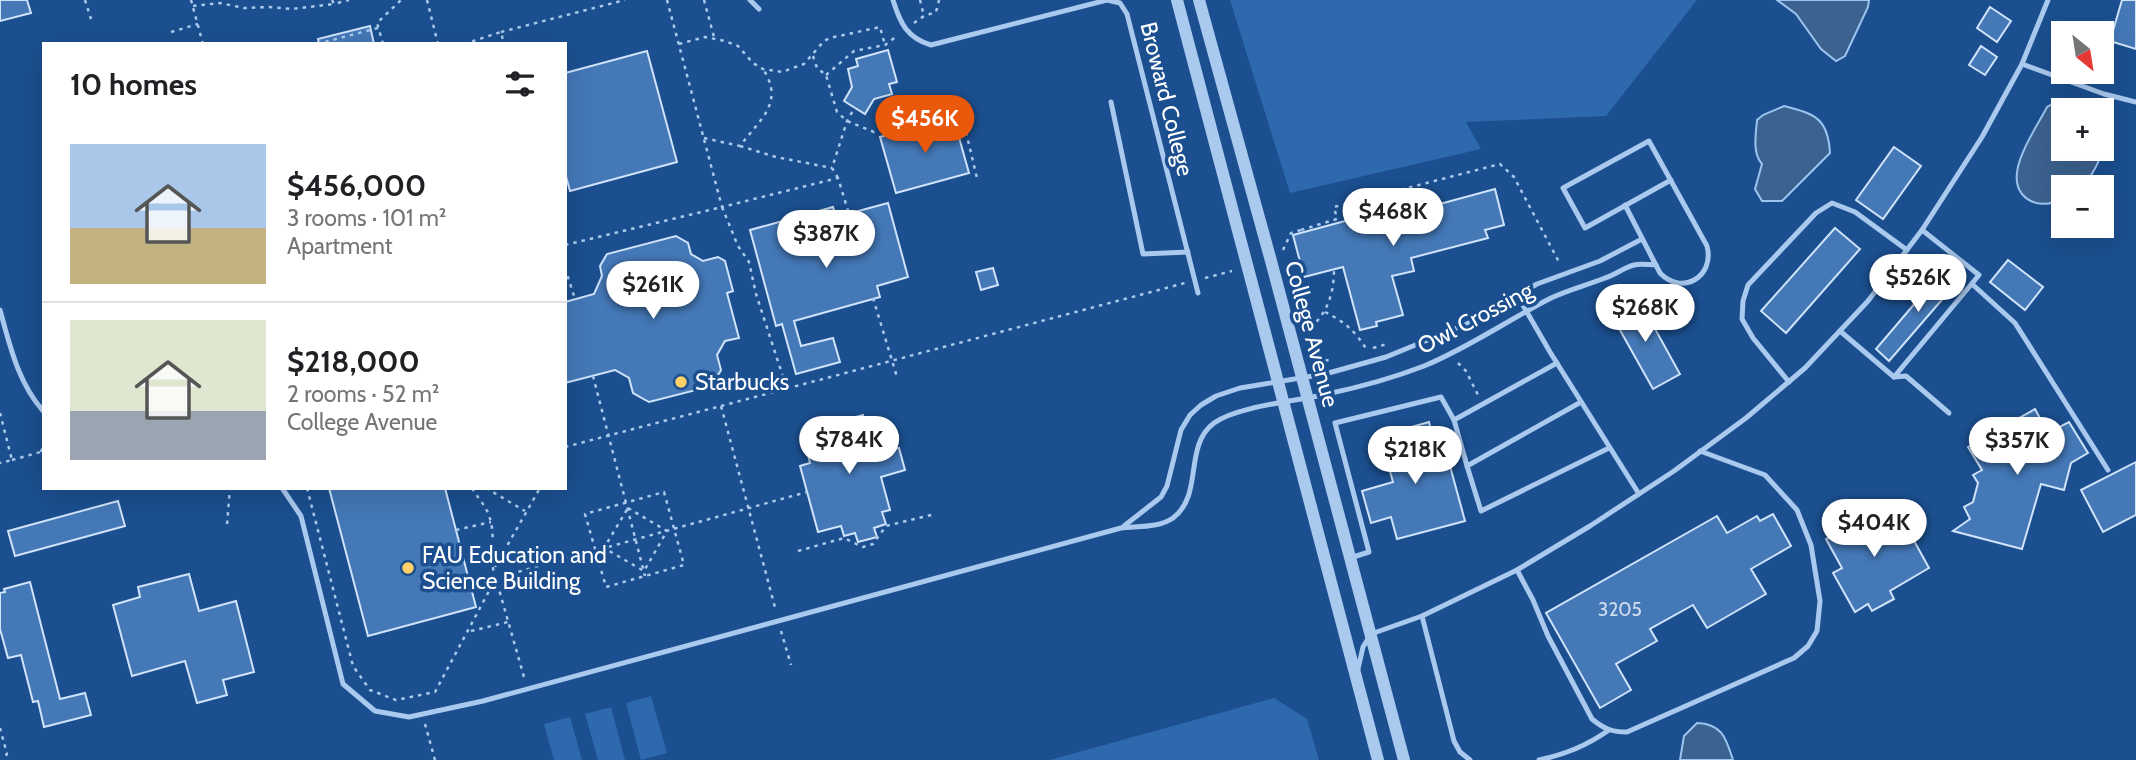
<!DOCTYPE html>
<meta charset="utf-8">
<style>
:root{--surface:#fff;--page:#f6f6f6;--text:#202124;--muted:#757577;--line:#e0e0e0;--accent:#ea580c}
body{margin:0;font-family:Cabin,sans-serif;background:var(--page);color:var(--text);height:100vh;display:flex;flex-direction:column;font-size:26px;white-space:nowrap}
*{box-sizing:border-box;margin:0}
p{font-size:23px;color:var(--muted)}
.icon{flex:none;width:38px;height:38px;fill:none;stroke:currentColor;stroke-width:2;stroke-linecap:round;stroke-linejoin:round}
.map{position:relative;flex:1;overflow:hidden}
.drawer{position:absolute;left:42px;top:42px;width:525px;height:448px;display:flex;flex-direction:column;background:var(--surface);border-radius:0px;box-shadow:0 7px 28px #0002}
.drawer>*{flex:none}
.needle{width:46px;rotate:150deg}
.buttons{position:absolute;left:2051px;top:21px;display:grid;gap:14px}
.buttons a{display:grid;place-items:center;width:63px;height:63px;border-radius:0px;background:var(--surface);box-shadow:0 7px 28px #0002;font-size:35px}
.price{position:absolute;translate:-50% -60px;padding:0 16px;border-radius:24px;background:#fff;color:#222;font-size:23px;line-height:46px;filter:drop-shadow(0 2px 4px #0008)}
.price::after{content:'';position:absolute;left:50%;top:42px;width:21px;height:16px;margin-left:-10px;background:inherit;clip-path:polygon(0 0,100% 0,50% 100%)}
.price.active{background:var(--accent);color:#fff}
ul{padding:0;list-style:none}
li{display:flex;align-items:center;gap:21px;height:175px;padding:0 28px}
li+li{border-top:2px solid var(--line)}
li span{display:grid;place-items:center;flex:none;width:196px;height:140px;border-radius:0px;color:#555}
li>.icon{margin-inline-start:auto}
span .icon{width:84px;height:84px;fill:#fffc;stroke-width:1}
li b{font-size:30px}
h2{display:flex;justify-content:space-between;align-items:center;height:84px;padding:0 28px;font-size:30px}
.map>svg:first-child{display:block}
.green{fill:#2e69ad}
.water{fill:#3c6290;stroke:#9cc4f0;stroke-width:2}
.building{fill:#4478b7;stroke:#cfe3fa;stroke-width:2}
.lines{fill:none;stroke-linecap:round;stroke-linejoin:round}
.path{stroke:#a9c9ee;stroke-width:2.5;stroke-dasharray:3.5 5;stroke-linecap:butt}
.service{stroke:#a9c9ee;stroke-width:5}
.tertiary{stroke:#a9c9ee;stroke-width:12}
.poi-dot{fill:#ffd166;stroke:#1b4f8f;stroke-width:2.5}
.labels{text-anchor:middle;stroke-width:7;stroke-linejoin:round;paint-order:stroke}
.number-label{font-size:19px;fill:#d0dded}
.street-label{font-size:23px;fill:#fff;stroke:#1b4f8f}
.poi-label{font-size:23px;fill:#fff;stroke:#1b4f8f;text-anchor:start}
</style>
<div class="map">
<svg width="2136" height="760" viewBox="0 0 2136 760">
<rect width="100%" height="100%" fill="#1b4f8f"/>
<g class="green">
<polygon points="1230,0 1697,0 1606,116 1466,122 1481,149 1290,193"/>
<polygon points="651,696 667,753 641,760 626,703"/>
<polygon points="1274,698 1307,719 1319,760 1050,760"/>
<polygon points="611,707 625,760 598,760 585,714"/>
<polygon points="570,717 582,760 554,760 544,724"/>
</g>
<g class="water">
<polygon points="1777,0 1869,0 1868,7 1845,56 1836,61 1821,49 1796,14"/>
<path d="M 2056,102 L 2074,110 L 2063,110 L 2063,149 L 2102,149 L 2102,126 C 2110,144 2095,174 2081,187 L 2063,187 L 2063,200 C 2048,205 2033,207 2022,194 C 2004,172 2036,129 2047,107 Z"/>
<path d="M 1784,106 C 1815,114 1828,118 1830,153 L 1782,201 L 1762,201 L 1755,189 L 1762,164 C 1752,153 1756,134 1757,120 L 1763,115 Z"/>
<path d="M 1697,723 C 1723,724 1726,739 1733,760 L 1680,760 L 1684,736 Z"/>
</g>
<g class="building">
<polygon points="0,0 27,0 31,13 0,21"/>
<polygon points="2122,0 2136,0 2136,49 2110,41"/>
<polygon points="1990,7 2011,21 1997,42 1977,28"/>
<polygon points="370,26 374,44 319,44 318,39"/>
<polygon points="1981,46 1997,57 1985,75 1969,65"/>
<polygon points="888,50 897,82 889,84 892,94 874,99 865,114 844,101 852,87 848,69 858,66 856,59"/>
<polygon points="647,51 677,162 570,191 565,173 565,73"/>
<polygon points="953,116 969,173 896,193 880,137"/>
<polygon points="1894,147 1921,166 1883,219 1856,200"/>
<polygon points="1495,189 1504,225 1485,230 1488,238 1411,258 1414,271 1392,276 1403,315 1376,322 1377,326 1360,330 1343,267 1304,277 1293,235 1412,203 1414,211"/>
<polygon points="888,203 908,277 877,286 880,297 794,321 801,346 833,338 840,362 796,374 782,324 776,326 750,230 833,207 836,217"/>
<polygon points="1835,228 1860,249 1786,333 1761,311"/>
<polygon points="676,236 688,243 691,254 703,261 718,257 725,261 733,291 727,293 739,338 725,341 717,355 721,370 712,386 649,402 633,393 629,378 615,370 565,383 565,302 594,294 602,276 600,266 607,254"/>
<polygon points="2008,260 2043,287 2025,310 1990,282"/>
<polygon points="993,268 998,285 981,290 976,272"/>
<polygon points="1945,268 1959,280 1889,361 1876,349"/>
<polygon points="1638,298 1680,374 1653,389 1611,314"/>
<polygon points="2035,409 2048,433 2069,422 2088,453 2071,463 2064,490 2041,484 2022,549 1953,531 1970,519 1964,507 1973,502 1978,483 1973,475 1982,470 1968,447"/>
<polygon points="863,415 868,434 886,429 891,450 899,448 905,470 881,477 890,510 882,512 886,524 874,528 877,537 858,542 855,533 844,536 841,526 818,532 800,466 810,463 802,432"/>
<polygon points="1429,422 1441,469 1450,466 1465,521 1397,539 1391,517 1371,523 1362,491 1393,482 1380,436"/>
<polygon points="2136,462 2136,515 2103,532 2081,490"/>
<polygon points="329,488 445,488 476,607 368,636"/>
<polygon points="118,501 125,526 15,556 8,531"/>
<polygon points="1882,508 1895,532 1906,526 1929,568 1890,591 1894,599 1872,611 1868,604 1855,612 1833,573 1842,568 1826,539 1838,532 1836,529 1865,512 1867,516"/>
<polygon points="1773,514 1791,546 1751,569 1766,594 1707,628 1693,605 1650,629 1657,641 1616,664 1631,690 1600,708 1546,613 1717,516 1727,533 1757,516 1760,521"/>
<polygon points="189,574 199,611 236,601 254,672 223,680 227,695 197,703 185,661 132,676 113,605 140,597 138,587"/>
<polygon points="30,582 60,699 85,693 91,715 44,727 38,701 33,702 21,655 8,658 0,629 0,593 5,592 4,589"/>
</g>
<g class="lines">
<g class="path">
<polyline points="85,0 91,19"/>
<polyline points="191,0 203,44"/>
<polyline points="332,0 334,4 349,0"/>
<polyline points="427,0 438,44"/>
<polyline points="667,0 722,207 838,178 849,214"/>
<polyline points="704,0 714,37"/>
<polyline points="920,0 924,16"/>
<polyline points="193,6 220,3 244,8 269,7 291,9 334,4"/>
<polyline points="914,23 924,16 936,12 939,0"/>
<polyline points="171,32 198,24"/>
<polyline points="501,32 625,0"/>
<polyline points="317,44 378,28"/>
<polyline points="383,44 377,23 401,0"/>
<polyline points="464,44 501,32 504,44"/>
<polyline points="679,44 705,37 725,41 738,46 753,63 763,69 782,72 804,64 824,41 830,38 880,27 885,45"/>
<polyline points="813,56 817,68 826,75 837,112 847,121 874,132 891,124 960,107 977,178"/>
<polyline points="826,75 854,51 885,45 897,36"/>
<path d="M 704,138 L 740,146 C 760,119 785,103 763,69"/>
<polyline points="740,146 776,157 832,168"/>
<polyline points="838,178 832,168 847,121 855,107"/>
<polyline points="1301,230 1337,219 1334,207 1500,164 1514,177 1560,264"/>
<polyline points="565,245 722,207 738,246 749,262 756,294 787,389"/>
<polyline points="1283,250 1291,233 1301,230 1301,232"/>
<polyline points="565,268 575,299"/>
<polyline points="1205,278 1232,271"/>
<polyline points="873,298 897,377"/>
<path d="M 1325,312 C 1345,322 1355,331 1367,350"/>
<path d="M 1304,333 C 1326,317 1334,296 1334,269"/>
<polyline points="1373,348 1387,344"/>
<polyline points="1311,353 1321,361 1329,360"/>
<polyline points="1458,363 1466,371 1478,395"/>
<polyline points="593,376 645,576"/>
<polyline points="721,406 1185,283"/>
<polyline points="0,413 12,460 0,463"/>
<polyline points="565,447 721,406 776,611"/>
<polyline points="41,452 44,442"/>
<polyline points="12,460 44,451"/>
<polyline points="307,488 353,666 370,690 396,700 435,692 496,578 807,492"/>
<path d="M 472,488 C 476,495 481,501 485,507 C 494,523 494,540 490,558 L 524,677"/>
<polyline points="486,488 525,511"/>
<polygon points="664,492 684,565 606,587 585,514"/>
<polygon points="628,508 667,531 644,571 604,548"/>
<polyline points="227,524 230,488"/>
<polyline points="456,530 491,522"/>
<polyline points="798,551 844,538 863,547 873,544 886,526 935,514"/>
<polyline points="495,567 540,488"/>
<polyline points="471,631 508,622"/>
<polyline points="781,631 791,665"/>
<polyline points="425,724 435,760"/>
<polyline points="0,728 7,754 3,760"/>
</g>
<g class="service">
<polyline points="750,0 759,9"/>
<path d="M 893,0 C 900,23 907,38 931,45 L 1107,0 L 1120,3 L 1127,14 L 1198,293"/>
<polyline points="2022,64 2104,94 2136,102"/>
<polyline points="1111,102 1143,254 1188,252"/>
<path d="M 1625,205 L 1660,273 C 1682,296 1715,277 1707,246 L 1649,141 L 1563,188 L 1585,228 L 1671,180"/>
<polyline points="1972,284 2015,323 2108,470"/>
<polyline points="1517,295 1550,352 1639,494"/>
<path d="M 0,310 C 10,346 18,383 44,412"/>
<polyline points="1840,331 1894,377 1979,275 1922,230"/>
<polyline points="1557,363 1454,420 1467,466 1581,402"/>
<polyline points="1894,377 1906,376 1949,413"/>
<polyline points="1789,382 1753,338 1742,319 1743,301 1748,285 1816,213 1832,203 1855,212 1907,250"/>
<polyline points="1467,466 1481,511 1609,448"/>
<path d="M 282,488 L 301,516 L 343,684 L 375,711 L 409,717 L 483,701 L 1121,528 C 1137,526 1159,528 1173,518 C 1204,495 1183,446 1214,423 C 1238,406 1297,401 1327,394 C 1360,387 1393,378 1424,366 C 1468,348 1508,320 1551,298 C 1568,290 1587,285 1605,278 C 1615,275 1625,267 1634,265 C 1641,263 1649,265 1656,265"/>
<polyline points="1124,526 1161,497 1167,486 1181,430 1190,415 1201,405 1216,396 1240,388 1325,374 1386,357 1469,323 1537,284 1600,261 1642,239"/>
<polyline points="1350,558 1369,552 1335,423 1441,397 1454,420"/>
<path d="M 1517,570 L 1533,600 L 1548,636 L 1592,719 C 1604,729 1612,732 1627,732 L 1794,658 L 1808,646 L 1817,631 L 1820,601 L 1811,545 L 1797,510 L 1765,475 L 1700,451"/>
<polyline points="1422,616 1454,741 1460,752 1470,760"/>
<polyline points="1358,669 1363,647 1371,634 1422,616 1517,570 1590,526 1674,471 1746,418 1805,368 1868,301 1922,230 1982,137 2022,64 2048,0"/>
<path d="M 1539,760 C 1566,754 1586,746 1609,730"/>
</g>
<g class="tertiary">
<polyline points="1177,0 1378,760"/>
<polyline points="1199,0 1271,261 1404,760"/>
</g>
</g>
<g class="poi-dot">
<circle cx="681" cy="382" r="7"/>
<circle cx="408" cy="568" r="7"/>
</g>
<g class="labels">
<g class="number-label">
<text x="1620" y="616">3205</text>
</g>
<g class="street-label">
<text transform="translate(1167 99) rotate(76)" y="8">Broward College</text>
<text transform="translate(1475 318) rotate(-28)" y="8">Owl Crossing</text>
<text transform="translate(1312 334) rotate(75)" y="8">College Avenue</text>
</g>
<g class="poi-label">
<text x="695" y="390">Starbucks</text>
<text x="422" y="563">FAU Education and<tspan x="422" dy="26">Science Building</tspan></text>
</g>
</g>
</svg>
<div class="buttons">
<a><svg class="needle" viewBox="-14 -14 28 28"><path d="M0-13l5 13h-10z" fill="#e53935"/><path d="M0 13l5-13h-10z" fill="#757577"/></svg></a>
<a>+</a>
<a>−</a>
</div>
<b class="price active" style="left:925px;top:155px">$456K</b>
<b class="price" style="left:1393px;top:248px">$468K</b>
<b class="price" style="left:826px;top:270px">$387K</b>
<b class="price" style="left:1918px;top:314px">$526K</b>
<b class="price" style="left:653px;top:321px">$261K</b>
<b class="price" style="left:1645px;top:344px">$268K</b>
<b class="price" style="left:849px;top:476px">$784K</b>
<b class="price" style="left:2017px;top:477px">$357K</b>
<b class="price" style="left:1415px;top:486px">$218K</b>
<b class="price" style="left:1874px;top:559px">$404K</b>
<section class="drawer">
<h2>10 homes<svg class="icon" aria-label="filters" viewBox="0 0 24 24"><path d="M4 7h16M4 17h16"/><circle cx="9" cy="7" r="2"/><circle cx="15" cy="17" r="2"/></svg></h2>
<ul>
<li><span style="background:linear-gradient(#a9c7e8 60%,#c2b280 0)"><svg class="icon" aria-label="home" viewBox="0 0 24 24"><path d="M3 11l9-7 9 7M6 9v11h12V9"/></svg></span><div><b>$456,000</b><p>3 rooms · 101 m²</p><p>Apartment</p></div></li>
<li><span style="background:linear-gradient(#dfe7d0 65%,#9aa5b1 0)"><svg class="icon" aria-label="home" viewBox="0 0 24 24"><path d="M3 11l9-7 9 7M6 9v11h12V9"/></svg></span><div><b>$218,000</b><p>2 rooms · 52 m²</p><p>College Avenue</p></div></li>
</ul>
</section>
</div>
